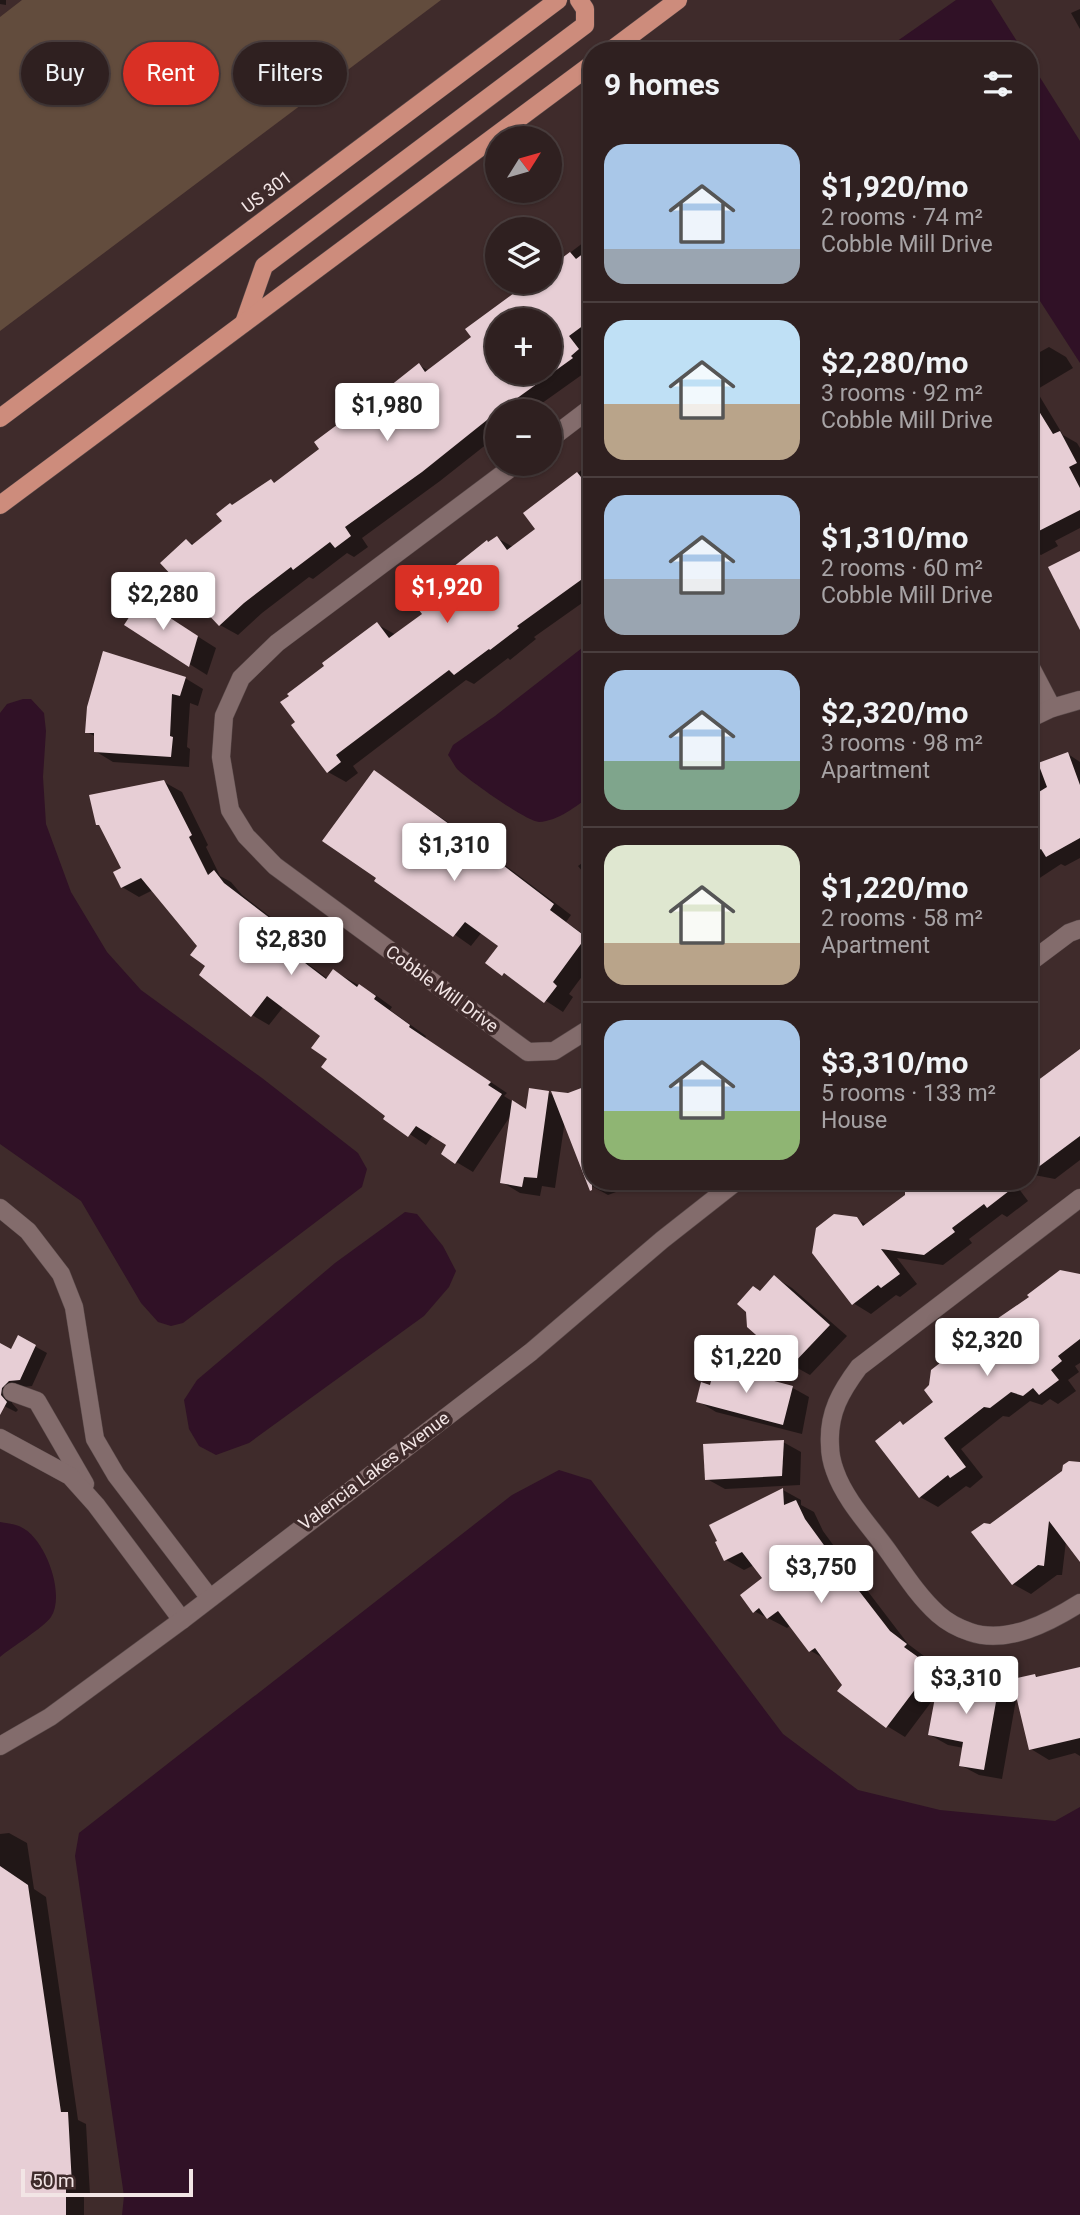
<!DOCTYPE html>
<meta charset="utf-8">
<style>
:root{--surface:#2f2020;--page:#372829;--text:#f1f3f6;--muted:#a7a3a5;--line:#4a3e3e;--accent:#d93025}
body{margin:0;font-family:Roboto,sans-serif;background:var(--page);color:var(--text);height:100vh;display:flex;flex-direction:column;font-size:26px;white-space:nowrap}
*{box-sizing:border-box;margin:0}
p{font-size:23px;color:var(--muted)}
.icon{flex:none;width:38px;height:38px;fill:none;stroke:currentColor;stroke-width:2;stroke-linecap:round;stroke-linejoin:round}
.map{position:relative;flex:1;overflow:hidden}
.drawer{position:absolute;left:583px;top:42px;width:455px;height:1148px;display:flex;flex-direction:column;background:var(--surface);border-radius:28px;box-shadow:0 2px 5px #0004,0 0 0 2px var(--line)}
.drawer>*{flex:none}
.guide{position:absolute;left:21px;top:42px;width:457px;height:63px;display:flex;gap:14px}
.needle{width:46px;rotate:53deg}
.fabs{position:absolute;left:485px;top:126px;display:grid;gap:14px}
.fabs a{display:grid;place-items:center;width:77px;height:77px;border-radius:50%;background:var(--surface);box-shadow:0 2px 5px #0004,0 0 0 2px var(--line);font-size:35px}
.scale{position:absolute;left:21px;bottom:18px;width:172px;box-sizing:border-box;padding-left:7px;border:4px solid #f2e5e5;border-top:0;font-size:19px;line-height:24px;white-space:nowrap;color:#f2e5e5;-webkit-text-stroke:5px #3f2b2b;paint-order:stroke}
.price{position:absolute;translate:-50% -60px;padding:0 16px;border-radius:7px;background:#fff;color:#222;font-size:23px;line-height:46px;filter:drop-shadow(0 2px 4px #0008)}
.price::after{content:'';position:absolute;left:50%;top:42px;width:21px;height:16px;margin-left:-10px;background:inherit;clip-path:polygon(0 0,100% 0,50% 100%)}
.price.selected{background:var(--accent);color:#fff}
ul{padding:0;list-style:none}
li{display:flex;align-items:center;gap:21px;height:175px;padding:0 21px}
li+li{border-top:2px solid var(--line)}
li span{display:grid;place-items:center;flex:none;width:196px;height:140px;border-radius:21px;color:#555}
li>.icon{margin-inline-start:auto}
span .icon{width:84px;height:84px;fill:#fffc;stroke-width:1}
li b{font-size:30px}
h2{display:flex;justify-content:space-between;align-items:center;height:84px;padding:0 21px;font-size:30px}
.pill{padding:0 24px;border-radius:32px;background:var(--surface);box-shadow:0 2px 5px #0004,0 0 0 2px var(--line);font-size:24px;line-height:63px}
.pill.selected{background:var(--accent);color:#fff}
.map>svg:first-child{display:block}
.green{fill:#624c3d}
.water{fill:#301126}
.shadow{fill:#0007;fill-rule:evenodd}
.building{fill:#e7ced5;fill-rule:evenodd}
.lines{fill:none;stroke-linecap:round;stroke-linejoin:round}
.street-casing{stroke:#5a4a4a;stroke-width:19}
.primary-casing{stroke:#5a4a4a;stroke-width:19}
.street{stroke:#836c6c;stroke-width:18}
.primary{stroke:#cd8c7c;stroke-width:18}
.labels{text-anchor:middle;stroke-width:7;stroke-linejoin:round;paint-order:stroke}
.street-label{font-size:18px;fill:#f2e5e5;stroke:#3f2b2b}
</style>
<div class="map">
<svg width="1080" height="2215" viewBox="0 0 1080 2215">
<rect width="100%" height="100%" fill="#3f2b2b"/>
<polygon class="green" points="22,0 441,0 0,331 0,17"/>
<g class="water">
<polygon points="956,0 991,0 1023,51 883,51"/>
<polygon points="1029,60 1080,141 1080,363 1029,284"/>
<path d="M 591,641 L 591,795 C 577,806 558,821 539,822 C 527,822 467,779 457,769 C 454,765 451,759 448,755 L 453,745 L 495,716 Z"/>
<polygon points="23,699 31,699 44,713 46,731 43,777 46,824 71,892 107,952 141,990 262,1078 358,1153 367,1169 362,1187 183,1323 171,1326 158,1322 141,1303 81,1201 0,1144 0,713 7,704"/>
<polygon points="405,1212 417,1214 443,1246 456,1271 449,1287 424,1316 249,1443 216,1455 199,1446 189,1429 184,1400 197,1380 335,1263"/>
<polygon points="559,1470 591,1480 783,1734 858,1790 940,1810 1055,1821 1080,1807 1080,2215 122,2215 124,2196 75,1856 79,1833 512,1495"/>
<path d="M 0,1522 C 6,1523 15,1524 21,1527 C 45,1538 66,1594 51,1617 C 43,1628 12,1647 0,1657 Z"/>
</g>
<g class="shadow">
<polygon points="0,0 6,0 6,5 0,4"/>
<polygon points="1080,9 1080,29 1071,13"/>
<path d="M 592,236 L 592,364 L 588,367 L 590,369 L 531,411 L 497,411 L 497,436 L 440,481 L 362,538 L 368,547 L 354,557 L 347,553 L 313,579 L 309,577 L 262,613 L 238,635 L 220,625 L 162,563 L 187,541 L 195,545 L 224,521 L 233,507 L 276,484 L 322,449 L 419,365 L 429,371 L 474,338 L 468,330 L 531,282 L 550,282 L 550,268 ZM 497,320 L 550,320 L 550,373 L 497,373 Z"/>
<polygon points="1049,347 1066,357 1073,368 1036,390 1063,435 1077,443 1080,448 1080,528 1055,541 1058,546 1041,555 1029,548 1029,358"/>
<polygon points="592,462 592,596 534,637 536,639 510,660 508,658 474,684 466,680 353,766 358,773 346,782 328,772 377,624 396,635 424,614 429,589 497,538 513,547 537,529 525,513"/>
<polygon points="159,612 216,648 207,675 127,625"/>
<polygon points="185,678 203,689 198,706 190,703 187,747 190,749 189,767 113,762 95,751 96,737 87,732"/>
<polygon points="1068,754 1080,762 1080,858 1065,866 1061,864 1029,885 1029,772"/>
<polygon points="375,772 465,834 466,832 497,852 494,857 571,915 566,922 592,940 592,963 569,994 573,997 563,1012 488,963 501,945 482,932 471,946 377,880"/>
<polygon points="164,782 182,792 208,845 206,847 220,876 231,882 242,895 308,946 305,951 313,957 308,964 328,979 334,971 377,996 392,1007 390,1010 426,1036 425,1038 507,1093 504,1096 527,1111 530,1090 549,1093 555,1096 592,1181 630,1181 632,1186 608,1195 590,1185 565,1120 555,1188 542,1186 540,1196 520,1193 502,1182 511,1115 473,1172 443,1154 449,1145 433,1135 426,1145 386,1118 388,1116 329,1059 323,1035 284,1006 269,1025 252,1015 201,974 208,966 199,946 153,890 139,897 122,887 124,869 102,827 97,824"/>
<polygon points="592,856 592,883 578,866"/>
<polygon points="1080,1051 1080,1160 1055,1179 1029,1174 1029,1096"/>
<polygon points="1013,1181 1028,1201 1007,1217 1002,1214 969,1239 972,1243 943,1265 897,1258 917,1284 900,1297 896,1295 871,1314 853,1303 856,1219 867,1225"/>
<polygon points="1080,1276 1080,1363 1075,1366 1079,1372 1068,1380 1076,1391 1058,1404 1050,1399 1042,1405 1030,1401 1009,1417 1003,1416 961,1449 983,1477 970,1488 966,1486 938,1507 920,1497 900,1424 904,1426 935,1402"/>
<polygon points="774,1277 792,1288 847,1336 810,1375 792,1365 761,1292"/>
<polygon points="18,1337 47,1353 32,1386 22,1387 13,1394 12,1403 18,1410 16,1412 0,1404 0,1345 11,1351"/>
<polygon points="711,1387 791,1387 809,1397 802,1434 716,1412 698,1401"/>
<polygon points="783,1442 801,1452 800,1485 725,1489 707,1479"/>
<polygon points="1080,1465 1080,1555 1066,1541 1062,1575 1057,1575 1031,1594 1013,1584 990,1525"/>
<polygon points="783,1490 801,1500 801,1505 814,1512 823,1531 847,1564 908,1644 924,1656 921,1659 950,1680 967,1684 1000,1681 1016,1691 1035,1675 1039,1678 1080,1668 1080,1756 1075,1753 1049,1760 1031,1749 1017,1694 1002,1779 979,1775 960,1765 964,1748 948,1745 930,1735 938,1693 905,1737 887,1726 844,1685 825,1659 811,1651 791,1625 787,1628 754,1611 764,1578 754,1565 744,1570 726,1560"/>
<polygon points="9,1833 27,1843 34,1889 46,1897 78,2120 86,2124 90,2195 84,2195 84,2215 0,2215 0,1834"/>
</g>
<g class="building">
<path d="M 592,247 L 592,319 L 569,336 L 579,349 L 571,356 L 573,358 L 509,404 L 510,406 L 503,411 L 497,411 L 497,416 L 494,418 L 492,416 L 422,472 L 345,527 L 351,536 L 335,548 L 330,542 L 293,570 L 291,567 L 244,603 L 219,626 L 160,563 L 186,539 L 192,545 L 222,521 L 216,514 L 230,503 L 232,505 L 271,479 L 274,483 L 319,449 L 314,442 L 365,404 L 366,405 L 419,363 L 425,372 L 471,337 L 465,329 L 529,282 L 550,282 L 550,267 L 570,252 L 576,259 ZM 497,320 L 550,320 L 550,373 L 497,373 Z"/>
<polygon points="1029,395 1053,434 1060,431 1077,463 1069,467 1080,488 1080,510 1029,536"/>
<polygon points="577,472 592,491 592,572 517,626 519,628 490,650 489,649 454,675 449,670 336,755 341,762 327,773 291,725 295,722 280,702 289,696 287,694 324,666 322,663 377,622 389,638 422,614 410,598 427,585 428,587 487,540 488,542 497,536 507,550 535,529 523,513"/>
<polygon points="1080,551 1080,630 1048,567"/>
<polygon points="141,599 198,636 189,667 124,625"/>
<polygon points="103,651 186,677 180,696 172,694 170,736 173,737 171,757 94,752 94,733 85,733 87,707"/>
<polygon points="1068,752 1080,785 1080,838 1046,857 1041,849 1029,856 1029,798 1047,787 1038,763"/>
<polygon points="374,770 463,834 466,830 481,841 478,846 554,904 550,910 586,937 553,982 557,986 544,1003 504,973 502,976 485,963 498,946 465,922 453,937 374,881 376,878 322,841"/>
<polygon points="164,780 192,835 189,837 208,875 214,870 224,883 292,935 289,940 297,946 292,953 326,979 333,969 357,987 359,984 376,996 374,999 410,1025 409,1027 491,1082 488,1085 502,1094 455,1164 441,1154 446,1145 416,1126 408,1137 383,1119 385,1116 321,1067 327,1059 311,1048 320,1036 267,996 251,1017 199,975 205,966 190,955 197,946 141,878 121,888 113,872 121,868 99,825 96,825 89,795"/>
<polygon points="1080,1049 1080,1136 1029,1174 1029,1087"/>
<polygon points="592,1084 592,1190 590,1191 551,1091 568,1093"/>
<polygon points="529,1088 549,1091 537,1178 524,1177 522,1187 500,1183 512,1100 526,1109"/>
<polygon points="915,1181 1022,1181 987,1208 984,1204 952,1228 955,1232 924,1255 881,1249 900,1274 881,1288 878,1285 852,1305 812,1253 816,1228 834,1214 857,1217 863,1226 905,1195 905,1189"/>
<polygon points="1060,1270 1080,1274 1080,1339 1058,1356 1062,1361 1051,1370 1059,1380 1039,1395 1033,1388 1023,1396 1011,1392 990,1408 984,1407 944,1438 966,1467 950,1478 948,1475 919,1498 875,1441 900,1421 903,1425 933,1402 924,1390 929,1385 931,1370 991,1323 1029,1297 1027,1295"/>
<polygon points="774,1275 830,1325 791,1366 747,1327 746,1312 737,1304 753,1286 760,1291"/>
<polygon points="18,1335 36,1345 20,1380 9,1381 2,1388 1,1395 7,1402 0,1415 0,1343 11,1349"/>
<polygon points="715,1365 793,1386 783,1425 696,1402 701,1382 710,1385"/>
<polygon points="784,1440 782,1476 705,1480 703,1444"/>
<polygon points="1069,1461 1080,1462 1080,1562 1049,1521 1044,1566 1038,1565 1012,1585 971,1532 984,1523 990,1524 1020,1502 1062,1471 1063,1465"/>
<polygon points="783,1488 784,1505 796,1500 805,1519 829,1552 890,1631 907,1644 904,1647 932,1667 886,1728 837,1691 842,1685 815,1648 809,1652 778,1611 767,1619 759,1608 753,1613 740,1595 762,1578 742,1552 724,1561 715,1542 717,1541 709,1525"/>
<polygon points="1080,1667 1080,1738 1029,1750 1012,1679 1035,1674 1036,1677"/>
<polygon points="968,1673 1000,1679 984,1770 959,1766 963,1742 928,1735 939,1676 966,1682"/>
<polygon points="0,1866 28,1885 61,2112 68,2112 72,2185 66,2186 66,2215 0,2215"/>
</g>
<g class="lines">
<defs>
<g id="street">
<polyline points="550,439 592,407"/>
<polyline points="516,464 277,643 241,678 224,716 221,757 230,810 246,836 275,866 528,1052 554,1051 592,1027"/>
<polyline points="1029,664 1052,708"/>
<polyline points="1029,719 1052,708 1080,700"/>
<polyline points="1029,963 1069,933 1080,929"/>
<path d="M 1080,1198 L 859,1367 C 841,1391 828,1413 830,1445 C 830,1453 832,1463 835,1471 C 845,1500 870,1526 888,1551 C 903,1572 918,1596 938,1614 C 947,1622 958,1628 970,1632 C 1007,1645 1050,1622 1080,1603"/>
<polyline points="0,1208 28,1231 61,1274 74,1307 95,1439 116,1475 209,1597"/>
<polyline points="12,1392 37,1401 85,1484"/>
<polyline points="0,1438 70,1476 96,1505 182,1620"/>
<polyline points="0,1746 50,1717 182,1620 531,1352 662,1240 737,1181"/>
</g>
<g id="primary">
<polyline points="610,51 678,0"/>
<polyline points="244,323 264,266 585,25 585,9 579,0"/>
<polyline points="0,418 558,0"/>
<polyline points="0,505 592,64"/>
</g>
</defs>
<use href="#street" class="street-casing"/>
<use href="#primary" class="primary-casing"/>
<use href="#street" class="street"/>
<use href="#primary" class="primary"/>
</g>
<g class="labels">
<g class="street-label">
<text transform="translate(267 192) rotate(-37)" y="6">US 301</text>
<text transform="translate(442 989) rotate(36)" y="6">Cobble Mill Drive</text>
<text transform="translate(374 1471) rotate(-37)" y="6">Valencia Lakes Avenue</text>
</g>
</g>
</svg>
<div class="fabs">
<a><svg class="needle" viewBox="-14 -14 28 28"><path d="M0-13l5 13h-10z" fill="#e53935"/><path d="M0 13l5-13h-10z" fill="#a7a3a5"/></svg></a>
<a><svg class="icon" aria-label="layers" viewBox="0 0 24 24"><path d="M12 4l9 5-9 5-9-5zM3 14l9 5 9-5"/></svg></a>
<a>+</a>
<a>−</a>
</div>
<div class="scale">50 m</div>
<b class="price" style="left:387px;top:443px">$1,980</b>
<b class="price selected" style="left:447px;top:625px">$1,920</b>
<b class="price" style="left:163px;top:632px">$2,280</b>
<b class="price" style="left:454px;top:883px">$1,310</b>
<b class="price" style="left:291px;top:977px">$2,830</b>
<b class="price" style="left:987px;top:1378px">$2,320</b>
<b class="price" style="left:746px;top:1395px">$1,220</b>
<b class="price" style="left:821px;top:1605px">$3,750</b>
<b class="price" style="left:966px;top:1716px">$3,310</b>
<div class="guide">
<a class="pill">Buy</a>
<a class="pill selected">Rent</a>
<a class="pill">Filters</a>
</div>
<section class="drawer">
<h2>9 homes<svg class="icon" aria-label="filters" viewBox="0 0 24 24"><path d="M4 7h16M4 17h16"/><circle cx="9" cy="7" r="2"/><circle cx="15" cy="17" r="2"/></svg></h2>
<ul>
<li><span style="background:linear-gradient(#a9c7e8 75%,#9aa5b1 0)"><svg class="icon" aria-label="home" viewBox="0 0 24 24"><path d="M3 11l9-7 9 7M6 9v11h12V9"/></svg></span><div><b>$1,920/mo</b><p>2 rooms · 74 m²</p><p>Cobble Mill Drive</p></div></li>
<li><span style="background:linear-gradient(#bfe0f5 60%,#b9a48a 0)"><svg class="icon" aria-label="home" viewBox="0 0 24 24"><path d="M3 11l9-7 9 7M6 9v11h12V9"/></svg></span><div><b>$2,280/mo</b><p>3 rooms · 92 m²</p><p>Cobble Mill Drive</p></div></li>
<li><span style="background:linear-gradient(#a9c7e8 60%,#9aa5b1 0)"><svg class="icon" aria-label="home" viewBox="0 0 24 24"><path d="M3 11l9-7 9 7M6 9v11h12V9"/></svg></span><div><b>$1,310/mo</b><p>2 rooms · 60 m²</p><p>Cobble Mill Drive</p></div></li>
<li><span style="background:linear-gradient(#a9c7e8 65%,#7fa58c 0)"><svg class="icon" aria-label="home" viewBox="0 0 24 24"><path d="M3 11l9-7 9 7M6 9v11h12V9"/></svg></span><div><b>$2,320/mo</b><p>3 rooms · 98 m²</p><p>Apartment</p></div></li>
<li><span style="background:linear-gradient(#dfe7d0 70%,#b9a48a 0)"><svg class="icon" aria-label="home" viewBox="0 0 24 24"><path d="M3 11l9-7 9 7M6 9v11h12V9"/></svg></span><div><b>$1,220/mo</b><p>2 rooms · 58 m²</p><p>Apartment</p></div></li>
<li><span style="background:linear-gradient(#a9c7e8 65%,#8fb573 0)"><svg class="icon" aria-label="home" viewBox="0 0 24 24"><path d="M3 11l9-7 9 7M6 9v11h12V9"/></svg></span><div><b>$3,310/mo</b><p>5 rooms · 133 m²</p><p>House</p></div></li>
</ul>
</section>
</div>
